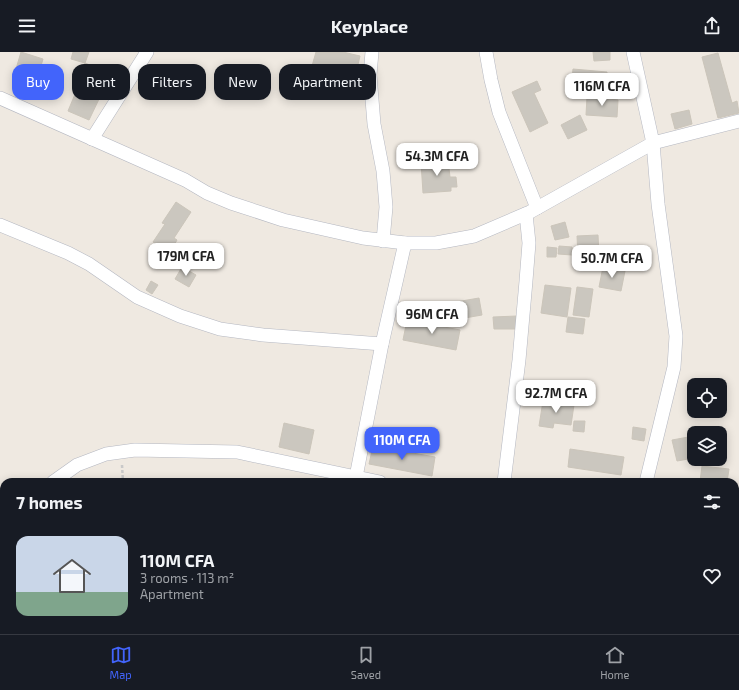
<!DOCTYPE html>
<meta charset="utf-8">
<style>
:root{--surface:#171b24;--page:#20242c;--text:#f1f3f6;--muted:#9ea1a6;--line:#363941;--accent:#4264fb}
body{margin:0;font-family:"Exo 2",sans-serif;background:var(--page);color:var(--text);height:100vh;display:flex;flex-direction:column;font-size:15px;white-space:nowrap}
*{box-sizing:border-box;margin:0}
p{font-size:13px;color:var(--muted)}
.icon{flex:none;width:22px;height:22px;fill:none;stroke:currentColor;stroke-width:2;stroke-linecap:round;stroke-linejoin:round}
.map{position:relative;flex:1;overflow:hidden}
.details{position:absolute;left:0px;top:426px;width:739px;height:156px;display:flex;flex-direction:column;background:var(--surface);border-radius:12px 12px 0 0;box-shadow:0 2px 10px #0003}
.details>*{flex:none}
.banner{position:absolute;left:12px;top:12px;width:400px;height:36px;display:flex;gap:8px}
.tools{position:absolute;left:687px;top:326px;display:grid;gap:8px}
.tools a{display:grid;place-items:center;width:40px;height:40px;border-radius:8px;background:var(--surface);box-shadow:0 2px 10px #0003;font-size:20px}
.price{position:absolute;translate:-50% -34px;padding:0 9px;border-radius:8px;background:#fff;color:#222;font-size:13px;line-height:26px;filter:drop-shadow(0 1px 2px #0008)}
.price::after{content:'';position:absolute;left:50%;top:24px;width:12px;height:9px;margin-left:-6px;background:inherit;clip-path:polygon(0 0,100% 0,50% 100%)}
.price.active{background:var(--accent);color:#fff}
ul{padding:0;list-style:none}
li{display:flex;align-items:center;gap:12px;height:100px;padding:0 16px}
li+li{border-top:1px solid var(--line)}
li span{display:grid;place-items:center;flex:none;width:112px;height:80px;border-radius:12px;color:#555}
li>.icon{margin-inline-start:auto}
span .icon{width:48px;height:48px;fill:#fffc;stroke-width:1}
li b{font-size:17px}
h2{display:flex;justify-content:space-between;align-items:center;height:48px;padding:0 16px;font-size:17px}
.chip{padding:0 14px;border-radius:12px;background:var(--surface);box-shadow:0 2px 10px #0003;font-size:14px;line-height:36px}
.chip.active{background:var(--accent);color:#fff}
header{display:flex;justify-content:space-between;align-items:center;height:52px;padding:0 16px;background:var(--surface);font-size:18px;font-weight:700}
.menu{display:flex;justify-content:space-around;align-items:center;height:56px;border-top:1px solid var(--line);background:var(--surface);font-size:11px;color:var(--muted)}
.menu a{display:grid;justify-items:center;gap:2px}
.menu .active{color:var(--accent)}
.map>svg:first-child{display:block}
.building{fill:#cbc7bf;stroke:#cbc5ba}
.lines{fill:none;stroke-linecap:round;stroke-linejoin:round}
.street-casing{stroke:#b4b7c1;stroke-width:14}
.path{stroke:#c9c9c9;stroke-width:2.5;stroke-dasharray:3 2;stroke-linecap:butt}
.street{stroke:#fff;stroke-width:13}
</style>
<header><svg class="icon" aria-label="menu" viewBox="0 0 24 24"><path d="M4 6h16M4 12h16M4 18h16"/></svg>Keyplace<svg class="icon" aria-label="share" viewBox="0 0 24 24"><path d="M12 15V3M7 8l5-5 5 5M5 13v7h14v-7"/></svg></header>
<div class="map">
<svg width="739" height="582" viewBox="0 0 739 582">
<rect width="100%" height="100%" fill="#efe9e1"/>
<g class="building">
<polygon points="21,0 43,7 38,24 16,17"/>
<polygon points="73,0 89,0 85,11 71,7"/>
<polygon points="316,0 343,0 360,4 355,25 312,14"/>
<polygon points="593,0 610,0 610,8 594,9"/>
<polygon points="718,1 732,51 737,49 739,61 718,66 702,5"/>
<polygon points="85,11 122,26 116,42 78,27"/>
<polygon points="573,17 607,20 606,39 571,37"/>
<polygon points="537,29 541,38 534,41 548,71 530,80 512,40"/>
<polygon points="78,35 100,45 89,68 68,59"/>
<polygon points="587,45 618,48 617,65 586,63"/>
<polygon points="689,58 692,72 675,77 671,62"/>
<polygon points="580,63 587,78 568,87 561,73"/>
<polygon points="448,108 450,125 456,125 457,135 451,135 451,139 423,141 421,110"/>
<polygon points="176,150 191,160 174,186 177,188 170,200 153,190 165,172 162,171"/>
<polygon points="565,170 569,185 555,188 551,174"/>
<polygon points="598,183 599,203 578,204 577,184"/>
<polygon points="190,193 199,198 193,209 184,204"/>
<polygon points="559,194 572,195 572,203 558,202"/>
<polygon points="547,195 557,196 556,205 547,205"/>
<polygon points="182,215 196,223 189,235 175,227"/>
<polygon points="603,215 625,219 621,239 599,235"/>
<polygon points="151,229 158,233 152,242 146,238"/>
<polygon points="545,233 571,236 567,265 541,261"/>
<polygon points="577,235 593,237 589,265 573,263"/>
<polygon points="479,246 482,263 453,268 450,251"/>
<polygon points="517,264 517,277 494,277 493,265"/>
<polygon points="568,265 585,267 583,282 566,280"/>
<polygon points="407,268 460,278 456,298 403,288"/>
<polygon points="543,349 574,353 571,373 554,371 553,376 539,374"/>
<polygon points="574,369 585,369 584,380 573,379"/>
<polygon points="284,371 314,378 309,402 279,395"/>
<polygon points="633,375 646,377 644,389 632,387"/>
<polygon points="694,384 694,406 677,409 672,388"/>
<polygon points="373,394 435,405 432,424 369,412"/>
<polygon points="570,397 624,405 621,423 568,415"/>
<polygon points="702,414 729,417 727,430 700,430"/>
<polygon points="735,552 738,553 736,571 735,571"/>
<rect x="695" y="578" width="19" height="4"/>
</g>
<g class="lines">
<defs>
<g id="street">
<polyline points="372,0 370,23 374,72 383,119 386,155 383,189"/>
<polyline points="486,0 491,28 499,60 537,156"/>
<polyline points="633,0 653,91 658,152 676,284 674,315 646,430"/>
<polyline points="0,46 185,128 207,141 231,151 283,168 363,186 405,191 436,191 474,184 530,160 653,91 739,69"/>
<polyline points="92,87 147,0"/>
<polyline points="0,173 68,201 89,212 137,245 180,264 220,277 263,283 382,292"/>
<polyline points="53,430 77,413 106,402 135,398 237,400 380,430"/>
<polyline points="355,430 382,292 405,191"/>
<polyline points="504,430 519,308 526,229 529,191 526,162"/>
<polyline points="0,468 4,465"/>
<polyline points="735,499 739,499"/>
<polyline points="327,582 330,578"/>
<polyline points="624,582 624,578"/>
</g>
</defs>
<use href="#street" class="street-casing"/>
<g class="path">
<polyline points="122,413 123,430"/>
<polyline points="0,566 4,563"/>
</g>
<use href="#street" class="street"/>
</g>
</svg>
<div class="tools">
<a><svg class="icon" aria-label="locate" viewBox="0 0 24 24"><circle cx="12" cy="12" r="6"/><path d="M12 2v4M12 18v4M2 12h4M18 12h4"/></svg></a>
<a><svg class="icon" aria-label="layers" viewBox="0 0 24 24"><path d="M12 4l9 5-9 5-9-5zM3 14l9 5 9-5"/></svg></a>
</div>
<b class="price" style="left:602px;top:55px">116M CFA</b>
<b class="price" style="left:437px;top:125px">54.3M CFA</b>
<b class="price" style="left:186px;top:225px">179M CFA</b>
<b class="price" style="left:612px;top:227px">50.7M CFA</b>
<b class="price" style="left:432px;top:283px">96M CFA</b>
<b class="price" style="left:556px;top:362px">92.7M CFA</b>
<b class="price active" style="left:402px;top:409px">110M CFA</b>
<div class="banner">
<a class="chip active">Buy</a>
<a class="chip">Rent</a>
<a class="chip">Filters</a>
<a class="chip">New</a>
<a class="chip">Apartment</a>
</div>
<section class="details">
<h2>7 homes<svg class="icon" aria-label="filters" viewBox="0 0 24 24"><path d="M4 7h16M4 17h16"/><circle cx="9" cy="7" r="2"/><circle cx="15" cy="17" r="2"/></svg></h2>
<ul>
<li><span style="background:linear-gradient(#c9d6e8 70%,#7fa58c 0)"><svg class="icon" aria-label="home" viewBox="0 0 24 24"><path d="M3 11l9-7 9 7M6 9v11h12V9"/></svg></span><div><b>110M CFA</b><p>3 rooms · 113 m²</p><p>Apartment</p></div><svg class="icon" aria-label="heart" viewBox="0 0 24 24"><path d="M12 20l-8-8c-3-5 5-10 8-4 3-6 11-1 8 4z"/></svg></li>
</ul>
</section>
</div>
<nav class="menu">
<a class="active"><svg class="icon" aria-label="map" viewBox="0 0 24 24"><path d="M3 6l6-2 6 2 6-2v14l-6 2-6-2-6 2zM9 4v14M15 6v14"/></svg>Map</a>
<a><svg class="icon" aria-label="saved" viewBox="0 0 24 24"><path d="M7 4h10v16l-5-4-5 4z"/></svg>Saved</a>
<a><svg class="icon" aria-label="home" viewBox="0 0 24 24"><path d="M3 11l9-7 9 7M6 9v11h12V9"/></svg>Home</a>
</nav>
